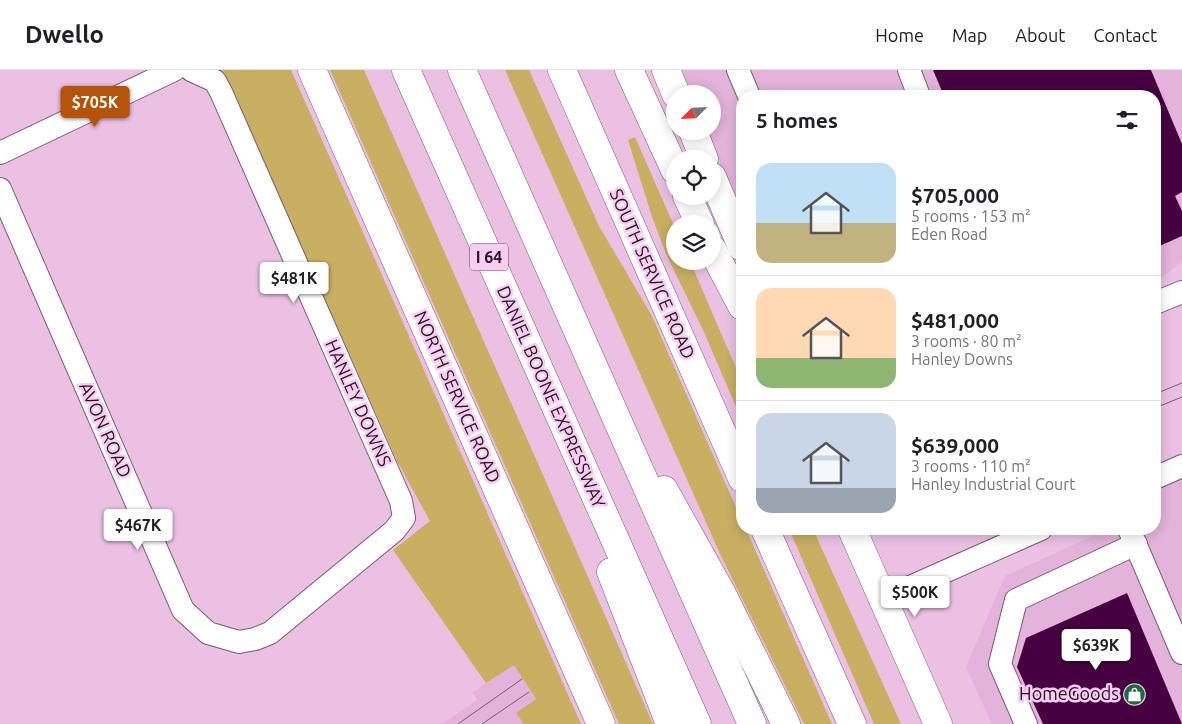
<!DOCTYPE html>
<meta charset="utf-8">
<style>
:root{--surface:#fff;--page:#f2f2f2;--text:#202124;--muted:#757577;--line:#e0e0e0;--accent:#b45309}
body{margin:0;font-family:Ubuntu,sans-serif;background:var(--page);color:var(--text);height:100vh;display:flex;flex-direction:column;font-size:19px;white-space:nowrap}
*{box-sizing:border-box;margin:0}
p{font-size:16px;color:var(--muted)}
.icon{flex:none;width:28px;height:28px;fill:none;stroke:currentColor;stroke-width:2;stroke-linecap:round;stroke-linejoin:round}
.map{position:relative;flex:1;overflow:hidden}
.drawer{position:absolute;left:736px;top:20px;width:425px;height:445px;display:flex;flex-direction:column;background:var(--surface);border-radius:20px;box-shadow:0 2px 12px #0003}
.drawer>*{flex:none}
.needle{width:32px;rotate:246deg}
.controls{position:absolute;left:666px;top:15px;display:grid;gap:10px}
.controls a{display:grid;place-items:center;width:55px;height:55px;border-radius:50%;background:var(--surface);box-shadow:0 2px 12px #0003;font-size:25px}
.price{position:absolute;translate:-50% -42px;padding:0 11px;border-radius:5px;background:#fff;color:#222;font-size:16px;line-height:32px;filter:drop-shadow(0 1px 2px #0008)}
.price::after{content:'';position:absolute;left:50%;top:30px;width:15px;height:11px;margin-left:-8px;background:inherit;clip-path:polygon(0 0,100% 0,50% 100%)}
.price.selected{background:var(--accent);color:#fff}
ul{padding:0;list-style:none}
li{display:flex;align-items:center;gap:15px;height:125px;padding:0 20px}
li+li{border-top:1px solid var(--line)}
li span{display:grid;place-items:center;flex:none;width:140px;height:100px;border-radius:15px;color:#555}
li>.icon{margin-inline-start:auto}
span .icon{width:60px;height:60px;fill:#fffc;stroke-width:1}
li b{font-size:21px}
h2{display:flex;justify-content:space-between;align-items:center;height:60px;padding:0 20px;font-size:21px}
header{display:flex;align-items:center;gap:30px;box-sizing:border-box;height:70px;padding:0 25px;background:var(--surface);border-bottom:1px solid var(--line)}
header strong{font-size:24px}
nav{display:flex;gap:28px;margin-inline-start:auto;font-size:18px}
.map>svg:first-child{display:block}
.built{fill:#e3b3db}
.green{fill:#c8af62}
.building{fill:#460041}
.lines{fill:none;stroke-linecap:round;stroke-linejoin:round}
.minor-casing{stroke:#7d5877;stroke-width:24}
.major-casing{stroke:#7d5877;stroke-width:29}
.highway-casing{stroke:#7d5877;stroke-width:29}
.minor{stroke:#fff;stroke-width:22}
.major{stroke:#fff;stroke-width:28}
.highway{stroke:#fff;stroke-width:28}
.tram{stroke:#785d73;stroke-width:1}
.labels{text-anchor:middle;stroke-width:5;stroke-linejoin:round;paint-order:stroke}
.shield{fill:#f8cdf1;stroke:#634c5f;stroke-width:1}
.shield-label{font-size:16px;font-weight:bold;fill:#231420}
.street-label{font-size:18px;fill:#231420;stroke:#f8cdf1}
.poi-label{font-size:18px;fill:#231420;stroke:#f8cdf1;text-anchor:end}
</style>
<header>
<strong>Dwello</strong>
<nav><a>Home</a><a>Map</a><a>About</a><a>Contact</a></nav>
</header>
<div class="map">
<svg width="1182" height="654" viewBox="0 0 1182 654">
<rect width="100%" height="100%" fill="#ebc0e3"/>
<g class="built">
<polygon points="679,0 1182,0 1182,191 1155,213 1155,26 742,26 742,143 706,61 712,61 712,24 690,24"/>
<polygon points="1182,407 1182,654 992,654 966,597 1005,506 1108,459 1155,459 1155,419"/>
<polygon points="514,594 536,629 517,643 524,654 442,654 477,630 473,622"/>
</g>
<g class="green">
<polygon points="218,0 291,0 581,654 524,654 516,643 536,629 514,595 486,613 393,480 430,451 397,391 231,18"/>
<polygon points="330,0 364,0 653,654 619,654"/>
<polygon points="505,0 529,0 599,156 652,246 742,451 742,459 746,459 832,654 804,654 721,486"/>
<polygon points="635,67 675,158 675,191 690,191 742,312 742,351 704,262 667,186 653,150 628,70"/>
<polygon points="789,459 813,459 901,654 874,654"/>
</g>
<g class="building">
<polygon points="933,0 1151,0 1182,74 1182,122 1175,126 1182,141 1182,166 1155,178 1155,26 944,26"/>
<polygon points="1127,523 1182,654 1043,654 1017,597 1026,568"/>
</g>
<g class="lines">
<defs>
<g id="minor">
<polyline points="738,0 749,26"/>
<polyline points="909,0 919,26"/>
<polyline points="0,83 174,0"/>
<polyline points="0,119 183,540 208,563 239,572 255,569 270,563 394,461 404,448 401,431 221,22 215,11 191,0"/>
<polyline points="1155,233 1182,222"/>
<polyline points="1155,408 1182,396"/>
<polyline points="1129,459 1182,583"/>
<polyline points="883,529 1041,459"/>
<polyline points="1026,654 1000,594 1016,530 1136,474"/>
</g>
<g id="major">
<polyline points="312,0 601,654"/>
<polyline points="562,0 742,408"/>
<polyline points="629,0 675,100"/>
<polyline points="666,0 676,24"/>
<polyline points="693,61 704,89"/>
<polyline points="712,107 742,177"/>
<polyline points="687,126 700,154"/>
<polyline points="712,179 742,236"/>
<polyline points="765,459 852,654"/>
<polyline points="852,459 938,654"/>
</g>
<g id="highway">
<polyline points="406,0 697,654"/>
<polyline points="462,0 752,654"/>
<polyline points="664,420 721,522 786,654"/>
<polyline points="611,502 670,654"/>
</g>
</defs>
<use href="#minor" class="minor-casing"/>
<use href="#major" class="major-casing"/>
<use href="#highway" class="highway-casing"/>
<use href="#minor" class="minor"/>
<use href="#major" class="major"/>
<use href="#highway" class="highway"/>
<g class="tram">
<polyline points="1155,324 1182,313"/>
<polyline points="1155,338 1182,327"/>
<polyline points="458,654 522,609"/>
<polyline points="482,654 529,622"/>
</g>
</g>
<defs>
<symbol id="shop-disc" viewBox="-11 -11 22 22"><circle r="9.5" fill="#1c6a3a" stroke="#f8cdf1"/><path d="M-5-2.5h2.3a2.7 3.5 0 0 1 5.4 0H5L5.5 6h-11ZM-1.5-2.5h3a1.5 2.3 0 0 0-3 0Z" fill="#fff"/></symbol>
</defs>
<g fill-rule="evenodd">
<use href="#shop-disc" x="1122" y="612" width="25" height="25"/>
</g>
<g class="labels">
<rect class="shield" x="470" y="173.5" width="38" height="27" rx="4"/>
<g class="shield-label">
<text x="489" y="193">I 64</text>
</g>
<g class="street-label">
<text transform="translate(652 204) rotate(66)" y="6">SOUTH SERVICE ROAD</text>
<text transform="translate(457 327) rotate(66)" y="6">NORTH SERVICE ROAD</text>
<text transform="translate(551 327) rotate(66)" y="6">DANIEL BOONE EXPRESSWAY</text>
<text transform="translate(358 333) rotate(66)" y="6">HANLEY DOWNS</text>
<text transform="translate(105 360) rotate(66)" y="6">AVON ROAD</text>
</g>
<g class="poi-label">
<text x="1119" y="630">HomeGoods</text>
</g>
</g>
</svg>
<div class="controls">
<a><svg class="needle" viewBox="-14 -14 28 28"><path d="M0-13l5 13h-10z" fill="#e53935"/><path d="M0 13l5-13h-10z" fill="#757577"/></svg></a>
<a><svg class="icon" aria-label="locate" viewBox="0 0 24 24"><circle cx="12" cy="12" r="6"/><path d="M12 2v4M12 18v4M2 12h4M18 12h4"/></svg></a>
<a><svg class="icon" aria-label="layers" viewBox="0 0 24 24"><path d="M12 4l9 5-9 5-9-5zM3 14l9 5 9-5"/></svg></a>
</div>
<b class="price selected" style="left:95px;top:58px">$705K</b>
<b class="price" style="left:294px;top:234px">$481K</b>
<b class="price" style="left:138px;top:481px">$467K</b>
<b class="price" style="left:915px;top:548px">$500K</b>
<b class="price" style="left:1096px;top:601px">$639K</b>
<section class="drawer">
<h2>5 homes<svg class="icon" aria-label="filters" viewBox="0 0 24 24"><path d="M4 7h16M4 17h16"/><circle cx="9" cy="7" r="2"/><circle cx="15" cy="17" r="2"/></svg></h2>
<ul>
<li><span style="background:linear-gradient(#bfe0f5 60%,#c2b280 0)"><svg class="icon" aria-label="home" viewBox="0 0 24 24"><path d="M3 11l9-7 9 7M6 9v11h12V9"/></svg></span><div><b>$705,000</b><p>5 rooms · 153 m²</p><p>Eden Road</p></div></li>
<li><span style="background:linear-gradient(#ffd9b3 70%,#8fb573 0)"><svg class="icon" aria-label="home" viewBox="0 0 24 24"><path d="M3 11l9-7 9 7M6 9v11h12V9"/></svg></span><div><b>$481,000</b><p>3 rooms · 80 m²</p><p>Hanley Downs</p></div></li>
<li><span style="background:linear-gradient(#c9d6e8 75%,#9aa5b1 0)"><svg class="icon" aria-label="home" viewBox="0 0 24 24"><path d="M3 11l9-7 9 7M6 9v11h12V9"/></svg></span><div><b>$639,000</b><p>3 rooms · 110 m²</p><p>Hanley Industrial Court</p></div></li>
</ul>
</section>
</div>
